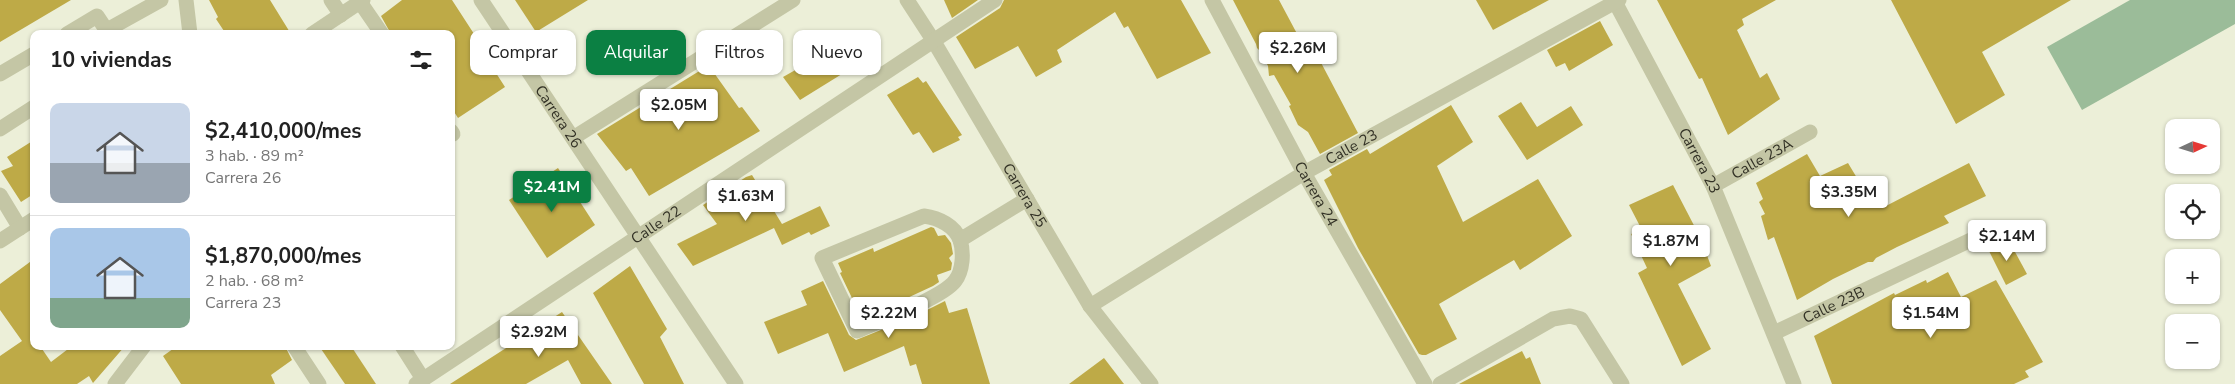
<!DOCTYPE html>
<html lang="es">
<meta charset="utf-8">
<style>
:root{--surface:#fff;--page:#f2f2f2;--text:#222;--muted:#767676;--line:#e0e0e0;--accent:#0b8043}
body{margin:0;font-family:"Nunito Sans",sans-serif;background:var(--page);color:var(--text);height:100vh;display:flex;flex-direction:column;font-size:19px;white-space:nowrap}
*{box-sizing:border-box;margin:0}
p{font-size:16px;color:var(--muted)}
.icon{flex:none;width:28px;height:28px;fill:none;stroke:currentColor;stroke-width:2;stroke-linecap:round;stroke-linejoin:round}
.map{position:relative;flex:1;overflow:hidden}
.sheet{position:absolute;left:30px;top:30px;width:425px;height:320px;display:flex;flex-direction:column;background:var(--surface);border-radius:10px;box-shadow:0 1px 4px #0004}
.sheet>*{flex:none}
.hud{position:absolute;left:470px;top:30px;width:475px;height:45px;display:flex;gap:10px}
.needle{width:32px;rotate:86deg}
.controls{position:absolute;left:2165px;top:119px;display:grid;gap:10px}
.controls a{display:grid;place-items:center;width:55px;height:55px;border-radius:10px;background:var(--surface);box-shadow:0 1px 4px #0004;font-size:25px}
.price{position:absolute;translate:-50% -42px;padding:0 11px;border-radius:5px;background:#fff;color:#222;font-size:16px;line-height:32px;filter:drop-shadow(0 1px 2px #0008)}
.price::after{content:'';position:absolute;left:50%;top:30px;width:15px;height:11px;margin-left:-8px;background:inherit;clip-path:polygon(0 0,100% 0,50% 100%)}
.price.active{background:var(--accent);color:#fff}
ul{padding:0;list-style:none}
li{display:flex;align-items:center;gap:15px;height:125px;padding:0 20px}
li+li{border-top:1px solid var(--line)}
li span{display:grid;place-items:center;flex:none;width:140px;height:100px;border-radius:10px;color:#555}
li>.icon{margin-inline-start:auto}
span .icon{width:60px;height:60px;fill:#fffc;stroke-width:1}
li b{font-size:21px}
h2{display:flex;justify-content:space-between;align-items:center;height:60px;padding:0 20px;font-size:21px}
.chip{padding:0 18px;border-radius:10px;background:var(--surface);box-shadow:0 1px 4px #0004;font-size:18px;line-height:45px}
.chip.active{background:var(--accent);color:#fff}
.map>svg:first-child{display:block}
.green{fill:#9bbc99}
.building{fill:#beaa47}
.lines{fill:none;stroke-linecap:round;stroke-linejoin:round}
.minor{stroke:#c4c6a5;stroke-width:15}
.labels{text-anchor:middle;stroke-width:5;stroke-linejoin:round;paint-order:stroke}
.street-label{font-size:15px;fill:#323125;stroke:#f4f7e3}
</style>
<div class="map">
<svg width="2235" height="384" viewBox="0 0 2235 384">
<rect width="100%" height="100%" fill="#ecefd8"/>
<polygon class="green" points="2130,0 2235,0 2235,24 2082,110 2047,47"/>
<g class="building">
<polygon points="0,0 71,0 0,42"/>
<polygon points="209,0 270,0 291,34 226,34 216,19 218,17"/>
<polygon points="402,0 452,0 489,57 487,59 505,87 458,118 451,107 451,34 391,34 381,16"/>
<polygon points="515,0 588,0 536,32"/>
<polygon points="944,0 978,0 952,18"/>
<polygon points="1004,0 1181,0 1211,53 1157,79 1128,26 1124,28 1115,12 1057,50 1062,62 1036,77 1018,46 975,69 956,37 1000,8"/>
<polygon points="1233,0 1279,0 1310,58 1317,55 1358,133 1320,154 1308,132 1298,125 1289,106 1291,105 1274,75 1269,76 1268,66 1261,52 1257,48 1256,44"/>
<polygon points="1476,0 1549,0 1493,30"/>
<polygon points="1657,0 1776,0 1742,19 1744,25 1737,30 1760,78 1767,73 1780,99 1728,135 1702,78 1699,79"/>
<polygon points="1891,0 2071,0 1982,52 2005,95 1956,124"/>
<polygon points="1600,21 1613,45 1569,71 1565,63 1556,67 1547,50"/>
<polygon points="836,47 850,69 800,100 783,77"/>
<polygon points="701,70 712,70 739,108 742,107 760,131 649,196 631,168 626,171 597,134"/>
<polygon points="918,77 923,83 926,81 962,135 958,137 960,140 933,153 919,132 913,135 887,95"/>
<polygon points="1521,102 1537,127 1571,106 1583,125 1527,160 1498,116"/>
<polygon points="1451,105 1473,142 1437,166 1463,222 1538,179 1572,236 1520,270 1514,260 1439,304 1457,339 1426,355 1422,355 1419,354 1358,248 1324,180 1332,175 1329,170 1367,149 1370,154"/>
<polygon points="34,140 34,197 32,195 21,202 1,171 13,166 7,157"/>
<polygon points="1807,154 1820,176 1848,163 1863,188 1869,185 1884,207 1969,163 1986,196 1944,216 1949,223 1897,247 1876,258 1873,262 1868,262 1833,279 1797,300 1774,237 1768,240 1761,216 1765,214 1759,202 1763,199 1756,183"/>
<polygon points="558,168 595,225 547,258 509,200"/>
<polygon points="752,175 782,224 820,206 830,226 811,235 809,232 782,245 774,228 693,266 677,244 717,224 703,205 746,177"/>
<polygon points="1673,185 1700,237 1711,266 1678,284 1711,349 1682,366 1638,273 1647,268 1631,234 1642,230 1629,205"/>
<polygon points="931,227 934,228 938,236 945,235 951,243 953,254 949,258 952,263 951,270 937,275 939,282 933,286 862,319 840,273 842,272 838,263 873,248 874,252"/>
<polygon points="2008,239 2027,274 2006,285 1988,249"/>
<polygon points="34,259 34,346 40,346 51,362 72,346 125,346 93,383 89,376 77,384 0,384 0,356 22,341 0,310 0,284"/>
<polygon points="630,266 667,329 660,337 684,384 644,384 593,293"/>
<polygon points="1948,272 1961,297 1996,280 2043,362 2025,371 2029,377 2014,384 1832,384 1814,336 1894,293 1895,295 1926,280 1927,283"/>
<polygon points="823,281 849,335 856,340 913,317 945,301 949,313 967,308 990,384 922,384 916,364 910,366 904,346 844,372 828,333 778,354 764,322 807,305 801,291"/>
<polygon points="562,312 612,384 581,384 568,360 526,384 450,384"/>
<polygon points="177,346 285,346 292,360 271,375 275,384 181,384 163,356"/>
<polygon points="319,346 351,346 376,384 345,384"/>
<polygon points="1522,351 1526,359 1530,357 1541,384 1459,384"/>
<polygon points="1104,358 1124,384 1069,384"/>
</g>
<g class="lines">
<g class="minor">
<polyline points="186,0 190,34"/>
<polyline points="331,0 341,15"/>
<path id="s1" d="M 481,0 L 736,384"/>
<path id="s2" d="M 907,0 L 933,40 L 1090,306 L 1151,384"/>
<path id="s3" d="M 1212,0 L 1304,173 L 1425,384"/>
<path id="s4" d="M 1614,0 L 1713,186 L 1794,384"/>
<polyline points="360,2 382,34"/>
<polyline points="107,30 161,0"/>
<polyline points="67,34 97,16 109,34"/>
<polyline points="312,34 363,0"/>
<polyline points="0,74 34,54"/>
<polyline points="0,129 34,107"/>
<polyline points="451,131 453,134"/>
<polyline points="573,138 793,0"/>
<path id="s5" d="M 1713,186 L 1810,132"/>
<polyline points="0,195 20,228"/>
<path d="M 924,216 C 939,218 955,226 960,240 C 964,252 963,271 955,281 C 942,298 879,321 857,331 L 822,258 Z"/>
<polyline points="960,240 1027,199"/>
<polyline points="0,241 34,219"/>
<path id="s6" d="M 1090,306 L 1304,173 L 1619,0"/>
<path id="s7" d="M 1774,333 L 1975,238"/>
<polyline points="294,346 319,384"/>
<polyline points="402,346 423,379"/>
<polyline points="115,384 144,346"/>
<path id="s8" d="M 416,384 L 995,0"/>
<polyline points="1440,384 1553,319 1570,316 1581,319 1622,384"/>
</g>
</g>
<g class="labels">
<g class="street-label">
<text dy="5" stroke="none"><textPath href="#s1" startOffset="140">Carrera 26</textPath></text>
<text dy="5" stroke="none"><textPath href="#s6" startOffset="306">Calle 23</textPath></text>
<text dy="5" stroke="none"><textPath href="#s5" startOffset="56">Calle 23A</textPath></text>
<text dy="5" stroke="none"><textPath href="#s4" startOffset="182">Carrera 23</textPath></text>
<text dy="5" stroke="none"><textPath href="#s3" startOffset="220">Carrera 24</textPath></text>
<text dy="5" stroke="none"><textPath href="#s2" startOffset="228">Carrera 25</textPath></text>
<text dy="5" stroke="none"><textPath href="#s8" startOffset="288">Calle 22</textPath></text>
<text dy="5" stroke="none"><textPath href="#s7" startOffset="66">Calle 23B</textPath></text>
</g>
</g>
</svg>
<div class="controls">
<a><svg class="needle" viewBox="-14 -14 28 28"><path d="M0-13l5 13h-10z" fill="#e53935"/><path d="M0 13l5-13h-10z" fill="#767676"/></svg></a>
<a><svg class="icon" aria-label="locate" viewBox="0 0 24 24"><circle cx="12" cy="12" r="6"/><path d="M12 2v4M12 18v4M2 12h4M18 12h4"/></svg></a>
<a>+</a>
<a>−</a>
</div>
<b class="price" style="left:1298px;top:74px">$2.26M</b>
<b class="price" style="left:679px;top:131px">$2.05M</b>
<b class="price active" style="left:552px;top:213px">$2.41M</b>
<b class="price" style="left:1849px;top:218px">$3.35M</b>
<b class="price" style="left:746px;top:222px">$1.63M</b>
<b class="price" style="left:2007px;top:262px">$2.14M</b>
<b class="price" style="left:1671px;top:267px">$1.87M</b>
<b class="price" style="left:889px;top:339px">$2.22M</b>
<b class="price" style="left:1931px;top:339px">$1.54M</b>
<b class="price" style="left:539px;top:358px">$2.92M</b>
<div class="hud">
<a class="chip">Comprar</a>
<a class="chip active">Alquilar</a>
<a class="chip">Filtros</a>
<a class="chip">Nuevo</a>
</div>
<section class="sheet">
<h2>10 viviendas<svg class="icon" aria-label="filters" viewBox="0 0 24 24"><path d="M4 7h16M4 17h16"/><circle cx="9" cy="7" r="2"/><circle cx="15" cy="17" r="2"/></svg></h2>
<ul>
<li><span style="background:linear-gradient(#c9d6e8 60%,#9aa5b1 0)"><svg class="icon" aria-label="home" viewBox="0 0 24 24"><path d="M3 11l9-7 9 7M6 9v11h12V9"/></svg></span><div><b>$2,410,000/mes</b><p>3 hab. · 89 m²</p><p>Carrera 26</p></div></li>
<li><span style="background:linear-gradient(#a9c7e8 70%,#7fa58c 0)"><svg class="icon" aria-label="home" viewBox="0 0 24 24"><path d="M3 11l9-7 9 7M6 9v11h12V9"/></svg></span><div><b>$1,870,000/mes</b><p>2 hab. · 68 m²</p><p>Carrera 23</p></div></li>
</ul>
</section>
</div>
